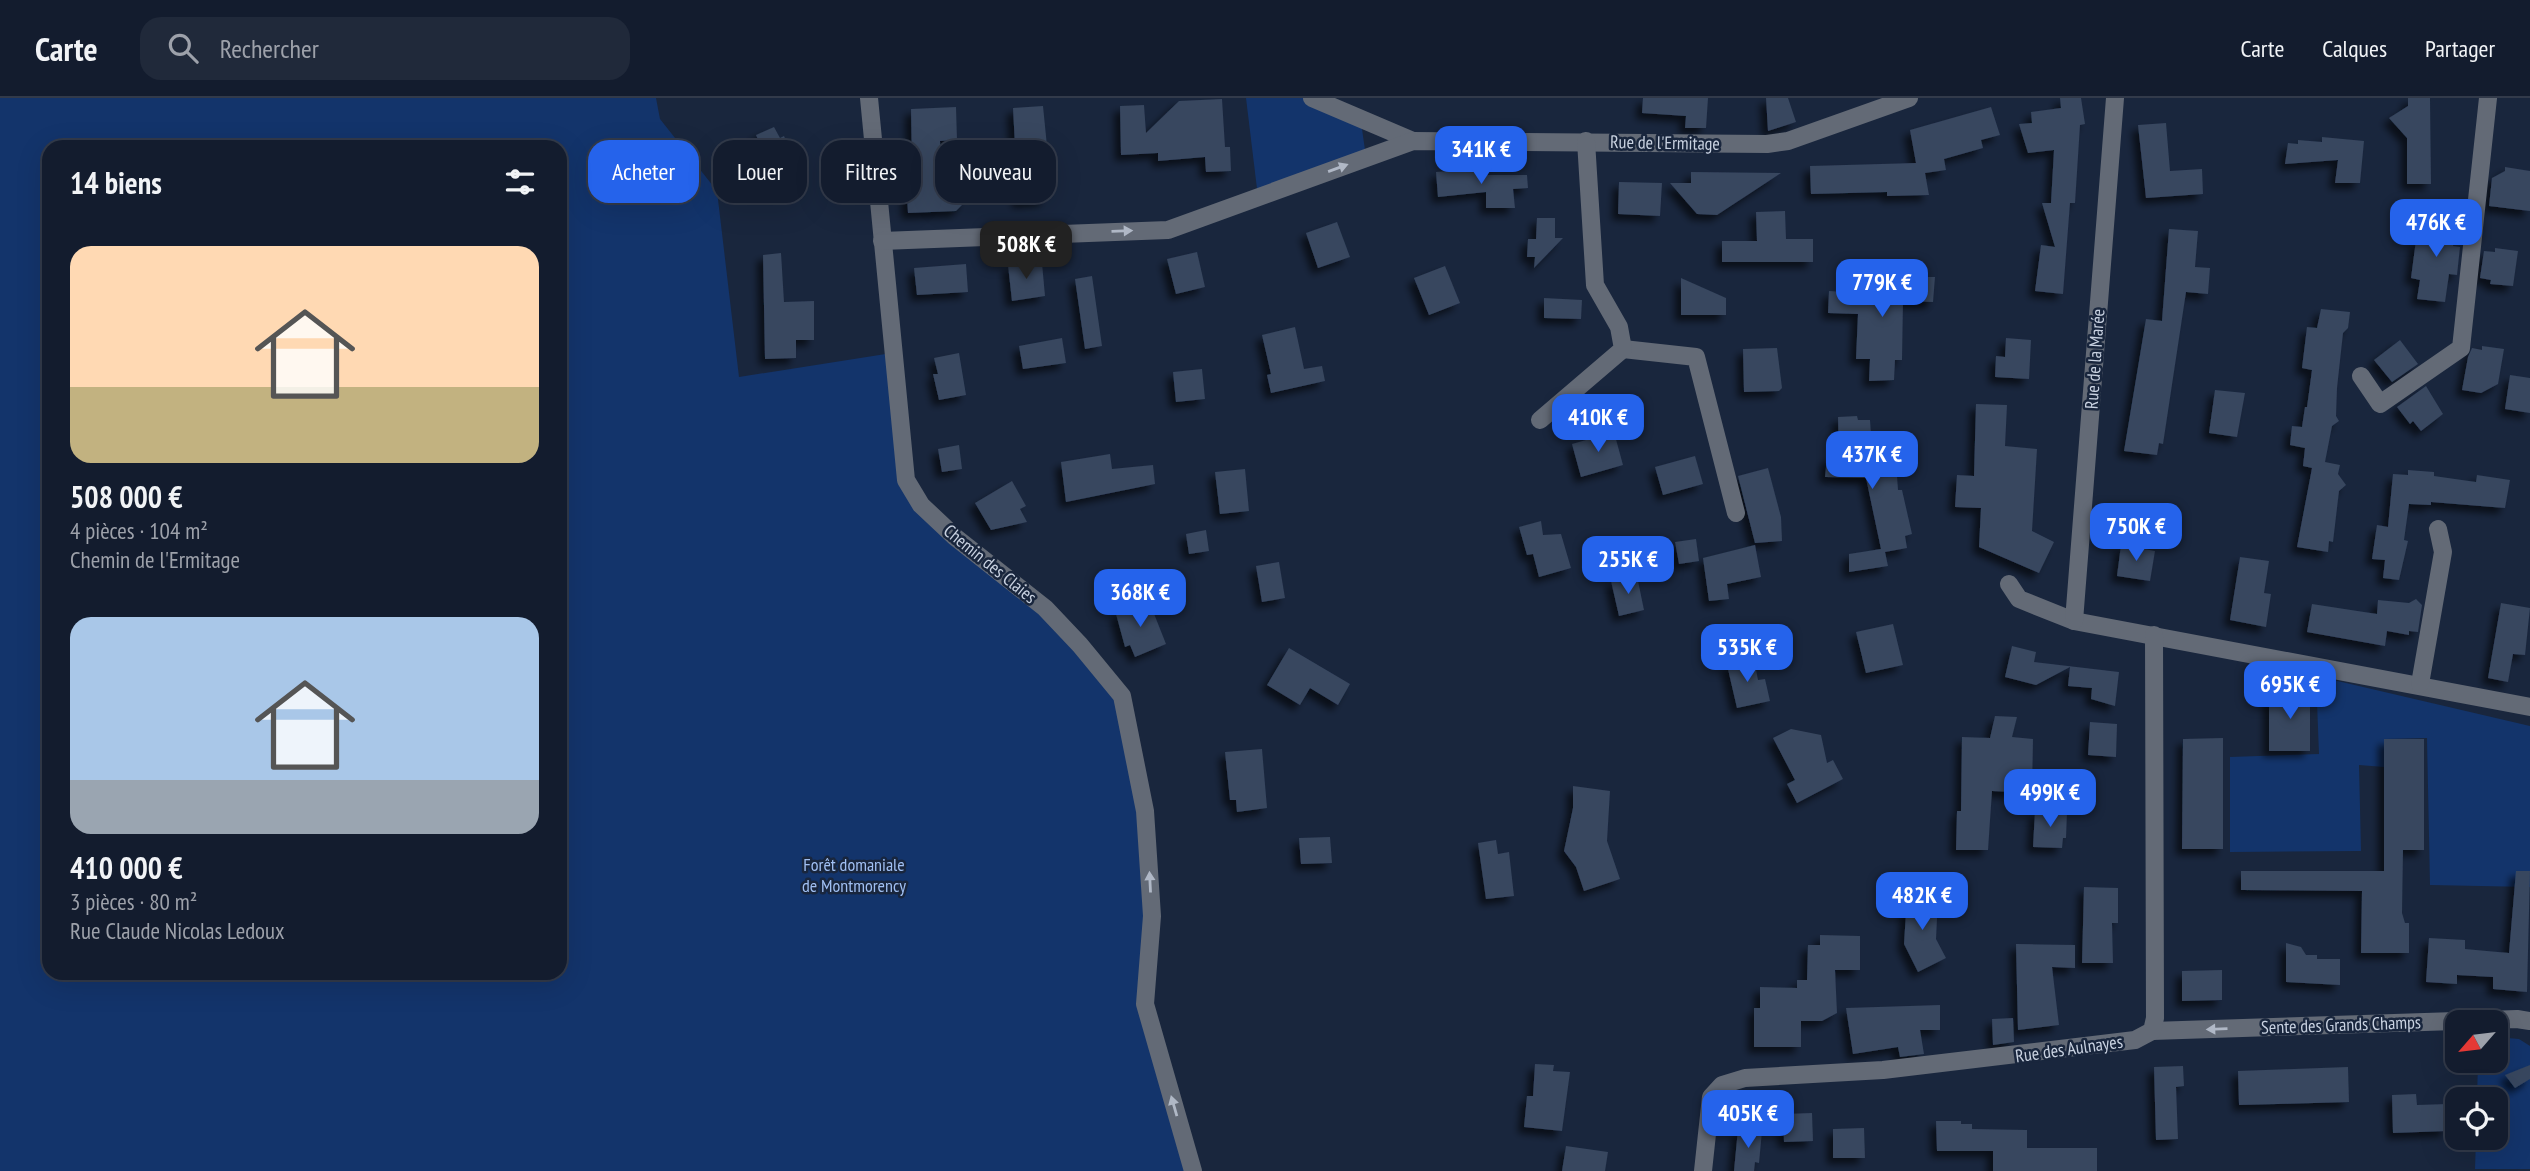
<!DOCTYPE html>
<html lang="fr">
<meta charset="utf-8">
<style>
:root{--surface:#131c2e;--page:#20293a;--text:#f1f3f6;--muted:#9da1aa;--line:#323a4a;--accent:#2563eb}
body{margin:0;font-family:"PT Sans Narrow",sans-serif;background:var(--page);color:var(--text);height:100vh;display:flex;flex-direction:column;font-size:26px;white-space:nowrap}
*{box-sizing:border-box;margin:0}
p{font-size:23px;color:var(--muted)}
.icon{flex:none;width:38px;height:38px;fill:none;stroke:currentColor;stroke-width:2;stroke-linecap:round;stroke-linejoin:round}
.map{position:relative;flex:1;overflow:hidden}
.drawer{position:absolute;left:42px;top:42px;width:525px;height:840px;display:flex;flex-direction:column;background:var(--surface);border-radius:21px;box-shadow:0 7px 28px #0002,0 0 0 2px var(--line)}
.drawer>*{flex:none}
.top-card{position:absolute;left:588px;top:42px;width:665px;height:63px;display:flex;gap:14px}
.needle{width:46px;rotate:242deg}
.tools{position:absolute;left:2445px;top:912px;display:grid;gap:14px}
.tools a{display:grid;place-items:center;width:63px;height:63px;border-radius:14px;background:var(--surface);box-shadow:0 7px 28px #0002,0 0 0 2px var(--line);font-size:35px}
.price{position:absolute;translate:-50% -60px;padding:0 16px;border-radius:14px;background:var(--accent);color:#fff;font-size:23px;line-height:46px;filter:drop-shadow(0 2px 4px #0008)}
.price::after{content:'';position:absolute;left:50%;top:42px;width:21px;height:16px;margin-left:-10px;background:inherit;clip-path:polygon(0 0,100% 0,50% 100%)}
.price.selected{background:#222;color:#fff}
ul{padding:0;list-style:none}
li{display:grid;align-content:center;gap:14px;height:371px;padding:0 28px}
li span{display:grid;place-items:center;height:217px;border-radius:21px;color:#555}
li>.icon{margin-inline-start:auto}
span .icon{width:126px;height:126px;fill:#fffc;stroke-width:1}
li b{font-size:30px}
h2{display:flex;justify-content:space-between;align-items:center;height:84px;padding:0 28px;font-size:30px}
.tag{padding:0 24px;border-radius:21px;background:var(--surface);box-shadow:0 7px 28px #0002,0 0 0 2px var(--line);font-size:24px;line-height:63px}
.tag.selected{background:var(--accent);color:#fff}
header{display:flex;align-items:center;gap:42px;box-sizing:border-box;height:98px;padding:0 35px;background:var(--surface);border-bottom:2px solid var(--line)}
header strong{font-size:33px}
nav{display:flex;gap:38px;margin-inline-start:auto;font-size:24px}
.search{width:490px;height:63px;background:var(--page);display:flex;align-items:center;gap:18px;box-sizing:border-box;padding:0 24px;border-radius:21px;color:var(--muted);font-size:26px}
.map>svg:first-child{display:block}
.green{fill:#13346b;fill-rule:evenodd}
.building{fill:#37465f;filter:url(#shadow)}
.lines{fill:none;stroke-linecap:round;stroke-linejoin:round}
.minor{stroke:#636a76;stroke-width:18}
.oneway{fill:#b0b8c6}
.labels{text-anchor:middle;stroke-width:5;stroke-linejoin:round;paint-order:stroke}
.street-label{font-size:18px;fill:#c9d2e1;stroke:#19263d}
.park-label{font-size:18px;fill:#a0bff2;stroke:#19263d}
</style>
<header>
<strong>Carte</strong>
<div class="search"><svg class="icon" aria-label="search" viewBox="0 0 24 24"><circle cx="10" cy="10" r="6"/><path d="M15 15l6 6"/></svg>Rechercher</div>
<nav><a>Carte</a><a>Calques</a><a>Partager</a></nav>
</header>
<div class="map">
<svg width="2530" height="1073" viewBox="0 0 2530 1073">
<defs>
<filter id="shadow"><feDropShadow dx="-6" dy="6" stdDeviation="3.5" flood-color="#0009"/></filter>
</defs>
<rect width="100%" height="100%" fill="#19263d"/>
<g class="green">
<path d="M 0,0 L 656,0 L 660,21 L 717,93 L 739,279 L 892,255 L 906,382 L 1122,598 L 1145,712 L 1145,897 L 1193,1073 L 0,1073 ZM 49,49 L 560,49 L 560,875 L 49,875 Z"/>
<polygon points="1246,0 1312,0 1353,16 1362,31 1365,52 1258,99"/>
<polygon points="2316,578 2530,628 2530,789 2430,787 2427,640 2384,641 2384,669 2359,667 2361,753 2230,754 2230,659 2319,656"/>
<polygon points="2496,939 2519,941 2530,948 2530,1071 2475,1071 2476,1040 2496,1040 2496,1001 2477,1001 2478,963 2496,962"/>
</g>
<g class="building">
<polygon points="1643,0 1708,0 1706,30 1685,30 1686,18 1642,15"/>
<polygon points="1766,0 1788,0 1796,24 1768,33"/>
<polygon points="2060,0 2081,0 2085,26 2080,27 2075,105 2070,105 2063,196 2035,193 2041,147 2055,149 2042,105 2051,105 2054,52 2028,55 2019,26 2032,25 2031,14 2061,10"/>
<polygon points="2408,0 2430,0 2431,86 2407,86 2407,40 2389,20 2408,8"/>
<polygon points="1222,1 1225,49 1230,49 1231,73 1206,74 1205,59 1158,63 1158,55 1121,57 1120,8 1144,7 1146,35 1179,3"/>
<polygon points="1043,8 1047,48 1044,48 1046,102 1018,104 1013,10"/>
<polygon points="956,9 957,42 940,43 942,84 960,91 964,95 964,105 956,113 908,115 905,67 912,67 911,11"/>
<polygon points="1991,9 2000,37 1981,42 1983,50 1944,61 1946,72 1925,75 1929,97 1887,98 1887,94 1811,96 1810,68 1916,65 1910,32"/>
<polygon points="2166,25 2170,73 2202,71 2203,96 2146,100 2138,27"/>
<polygon points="774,29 780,40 784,38 787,45 800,50 797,85 760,82 763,53 756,37"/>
<polygon points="2322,39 2364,43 2360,85 2335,85 2338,62 2285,66 2288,45 2298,46 2298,42 2322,44"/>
<polygon points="2505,69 2530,73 2530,113 2489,108 2492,80 2505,73"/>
<polygon points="1485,70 1486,77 1527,77 1528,90 1513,91 1515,110 1486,110 1486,94 1438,99 1436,74"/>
<polygon points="1691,74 1781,75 1717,117 1697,116 1670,85 1691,85"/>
<polygon points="1619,84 1662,85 1660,118 1618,116"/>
<polygon points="2459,109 2453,148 2460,149 2457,177 2449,176 2445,204 2417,201 2420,182 2411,180 2416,142 2425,143 2428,122 2441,124"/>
<polygon points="1785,113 1786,141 1813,141 1813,164 1722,164 1722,143 1757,143 1756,114"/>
<polygon points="1537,120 1555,120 1555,140 1563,140 1534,170 1535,159 1527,159 1528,141 1536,141"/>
<polygon points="1337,124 1350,159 1318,170 1306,135"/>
<polygon points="2169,131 2198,133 2195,169 2210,170 2208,196 2186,194 2163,346 2159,345 2157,357 2124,353 2146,221 2162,223"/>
<polygon points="2495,150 2518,153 2513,188 2490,186 2491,182 2480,180 2484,153 2495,154"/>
<polygon points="1197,154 1205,189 1176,196 1167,161"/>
<polygon points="781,155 784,204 814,203 814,242 796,242 796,260 765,261 763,157"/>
<polygon points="1042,165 1045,198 1012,203 1008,167"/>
<polygon points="966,166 968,194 917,197 914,170"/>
<polygon points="1445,168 1460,205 1429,217 1414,180"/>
<polygon points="1092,178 1102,248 1085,251 1075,181"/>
<polygon points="1877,179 1935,179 1933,204 1903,203 1902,262 1895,262 1894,282 1869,283 1870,261 1856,261 1858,216 1828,215 1829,193 1878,196"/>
<polygon points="1681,180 1726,200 1726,217 1681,217"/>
<polygon points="1544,200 1582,202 1581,221 1544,220"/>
<polygon points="2321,211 2350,214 2348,230 2343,235 2337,290 2336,318 2339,323 2332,328 2325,364 2340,367 2338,376 2346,387 2339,393 2333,444 2329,443 2328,454 2297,449 2312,370 2303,368 2305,350 2290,347 2292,328 2302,329 2305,309 2307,309 2312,272 2302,270 2307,229 2317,230"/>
<polygon points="1295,229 1304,271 1322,268 1325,283 1271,295 1267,277 1271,276 1262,237"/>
<polygon points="1062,240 1066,265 1023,271 1019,248"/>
<polygon points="2006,240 2031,242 2029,281 1995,279 1996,258 2005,259"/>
<polygon points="2400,242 2418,266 2392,284 2374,262"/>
<polygon points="2482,248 2504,251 2498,286 2481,295 2462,292 2468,259 2472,250 2482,252"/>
<polygon points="1777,250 1782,290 1779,293 1744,294 1743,251"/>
<polygon points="959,255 966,297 939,302 933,276 938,276 934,260"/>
<polygon points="1202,271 1205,301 1176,304 1173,274"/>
<polygon points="2510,277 2530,280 2530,315 2505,311"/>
<polygon points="2426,288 2443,316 2421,333 2413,323 2410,326 2397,309"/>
<polygon points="2215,292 2245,295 2237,339 2209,335"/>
<polygon points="1976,306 2007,307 2005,348 2037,351 2032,433 2054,444 2039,475 1979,449 1981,410 1955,409 1957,377 1974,378"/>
<polygon points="1857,318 1858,322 1870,322 1873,364 1896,363 1898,392 1902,392 1912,436 1905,438 1907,450 1885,454 1888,468 1849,474 1849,456 1881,451 1866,380 1825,379 1827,359 1839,360 1838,319"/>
<polygon points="1614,334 1623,367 1581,379 1572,346"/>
<polygon points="959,347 962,371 942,374 938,351"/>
<polygon points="1110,356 1112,371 1153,367 1155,386 1066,404 1061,364"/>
<polygon points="1695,358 1703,386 1663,397 1655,369"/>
<polygon points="1768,370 1781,419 1782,443 1755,445 1738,378"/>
<polygon points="1245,371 1249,413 1220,416 1215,374"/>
<polygon points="2408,372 2434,374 2434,378 2476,384 2477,377 2510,382 2505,410 2431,404 2431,407 2409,406 2404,442 2408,443 2399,482 2383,480 2385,462 2372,461 2377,427 2388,429 2393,376 2408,377"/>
<polygon points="1012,383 1026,408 1020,411 1027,424 991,432 975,405"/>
<polygon points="1541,423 1543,437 1561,436 1571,470 1539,479 1533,456 1527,457 1519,429"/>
<polygon points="1206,432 1209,453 1189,456 1186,436"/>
<polygon points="1696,441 1699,463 1679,466 1675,444"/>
<polygon points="1755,447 1761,479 1727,486 1729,501 1709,503 1703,460"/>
<polygon points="2121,447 2155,453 2150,483 2117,478"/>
<polygon points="2240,459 2269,463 2264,495 2271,496 2266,529 2230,522"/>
<polygon points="1279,464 1285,500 1262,504 1256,468"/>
<polygon points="1637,478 1644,512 1619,518 1611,483"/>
<polygon points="2416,501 2422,507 2418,534 2409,533 2409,537 2387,533 2385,548 2307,534 2312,506 2377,516 2378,502 2409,505"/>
<polygon points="1149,503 1166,546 1135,559 1130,547 1125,549 1116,516"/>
<polygon points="2501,505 2530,510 2525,557 2513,556 2508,584 2488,580"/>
<polygon points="1893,526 1903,567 1866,575 1856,534"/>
<polygon points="2012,548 2036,554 2034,564 2119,574 2115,608 2091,601 2092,590 2068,588 2070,569 2036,587 2005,579"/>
<polygon points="1289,550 1350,586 1338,607 1310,590 1300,607 1267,587"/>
<polygon points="1754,561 1758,582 1765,581 1770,603 1737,610 1727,567"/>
<rect x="2269" y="593" width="41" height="60"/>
<polygon points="1995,618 2017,619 2012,639 2033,641 2032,695 1992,693 1988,752 1956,752 1957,713 1961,713 1962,639 1990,640"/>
<polygon points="2090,624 2117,626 2116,659 2088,657"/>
<polygon points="1791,631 1821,637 1827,665 1833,662 1843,681 1797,705 1787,686 1795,682 1773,640"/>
<polygon points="2223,640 2223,751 2182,751 2183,641"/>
<polygon points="2384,641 2424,641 2424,752 2403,752 2402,815 2405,825 2409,825 2409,855 2361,855 2362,793 2241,792 2241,773 2384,773"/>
<polygon points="1262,651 1267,710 1237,714 1236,702 1230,702 1225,654"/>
<polygon points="1573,688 1610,693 1607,743 1620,781 1584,793 1576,769 1564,753 1573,710"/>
<polygon points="2035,713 2067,714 2066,740 2063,740 2062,750 2033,749"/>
<polygon points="1330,739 1332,765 1301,766 1299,740"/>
<polygon points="1496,742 1498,756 1509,754 1514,798 1486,801 1478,745"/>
<polygon points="2516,773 2530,773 2527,894 2493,891 2493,879 2457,877 2457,886 2426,884 2429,840 2465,842 2465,851 2509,855"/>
<polygon points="2084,789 2118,790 2118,825 2112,825 2113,865 2082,865"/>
<polygon points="1907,799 1938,801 1936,841 1946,860 1918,874 1904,846"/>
<polygon points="1820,837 1860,838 1860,872 1835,872 1837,915 1822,923 1801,923 1801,949 1754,949 1754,910 1760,910 1760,889 1797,890 1797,882 1807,882 1808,847 1820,847"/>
<polygon points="2286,845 2301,849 2306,857 2317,857 2317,861 2340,861 2340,887 2286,884"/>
<polygon points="2016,846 2075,847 2075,870 2052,869 2059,927 2018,932"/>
<polygon points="2222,872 2222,902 2182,903 2182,873"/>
<polygon points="1940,907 1940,932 1920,932 1924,956 1900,959 1898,949 1853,956 1846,910"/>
<polygon points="2013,920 2014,944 1993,947 1992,921"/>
<polygon points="1535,966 1554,967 1553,973 1570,974 1562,1033 1524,1029 1527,998 1533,998"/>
<polygon points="2530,967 2530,981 2515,990 2505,977"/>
<polygon points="2183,968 2184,988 2176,989 2178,1041 2156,1042 2154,969"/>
<polygon points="2348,969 2349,1004 2239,1007 2238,973"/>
<polygon points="2416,996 2417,1007 2447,1006 2447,1033 2393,1035 2392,997"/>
<polygon points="1812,1015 1813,1043 1784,1044 1783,1016"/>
<polygon points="1936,1023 1961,1023 1961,1026 1972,1026 1972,1031 2027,1032 2027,1050 2097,1050 2097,1073 1993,1073 1993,1053 1937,1053"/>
<polygon points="1864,1030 1865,1060 1833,1060 1833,1031"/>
<polygon points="1738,1031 1762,1033 1759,1065 1755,1064 1754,1073 1734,1073"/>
<polygon points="1566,1048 1608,1054 1605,1073 1562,1073"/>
</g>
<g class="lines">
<g class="minor">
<polyline points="869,0 906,382 921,407 955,439 1045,510 1080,547 1122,598 1145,713 1152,818 1145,906 1193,1073"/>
<polyline points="1312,0 1413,43"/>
<polyline points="882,143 1168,132 1413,43 1767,46 1788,43 1909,0"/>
<polyline points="1623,251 1696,259 1736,415"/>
<polyline points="2361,278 2380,306 2461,250 2488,0"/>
<polyline points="1540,322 1623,251 1619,229 1595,187 1586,43"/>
<polyline points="2009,486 2019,501 2074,523 2530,609"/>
<polyline points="2074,523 2115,0"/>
<polyline points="2420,586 2443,454 2438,431"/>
<polyline points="2152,933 2517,921 2530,923"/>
<polyline points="1703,1073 1711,999 1722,987 1745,980 1883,972 2135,942 2152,933 2155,920 2154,537"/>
</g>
</g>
<defs><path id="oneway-solid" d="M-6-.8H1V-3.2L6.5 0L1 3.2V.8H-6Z" transform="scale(1.75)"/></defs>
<g class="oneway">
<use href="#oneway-solid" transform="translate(1338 70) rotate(-20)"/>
<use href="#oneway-solid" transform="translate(1122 133) rotate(-2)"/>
<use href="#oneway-solid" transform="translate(1150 784) rotate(-93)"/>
<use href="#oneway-solid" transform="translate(2217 931) rotate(178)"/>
<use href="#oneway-solid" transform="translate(1174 1008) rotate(-106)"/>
</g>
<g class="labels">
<g class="street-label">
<text transform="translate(1665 45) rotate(1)" y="6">Rue de l'Ermitage</text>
<text transform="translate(2095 261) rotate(-86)" y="6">Rue de la Marée</text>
<text transform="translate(990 466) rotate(39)" y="6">Chemin des Claies</text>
<text transform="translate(2341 927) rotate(-2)" y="6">Sente des Grands Champs</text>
<text transform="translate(2069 951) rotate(-8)" y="6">Rue des Aulnayes</text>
</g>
<g class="park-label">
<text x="854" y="773">Forêt domaniale<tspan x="854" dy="21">de Montmorency</tspan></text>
</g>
</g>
</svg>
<div class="tools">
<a><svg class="needle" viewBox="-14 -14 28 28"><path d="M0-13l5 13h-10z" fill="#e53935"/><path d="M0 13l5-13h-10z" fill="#9da1aa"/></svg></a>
<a><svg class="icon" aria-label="locate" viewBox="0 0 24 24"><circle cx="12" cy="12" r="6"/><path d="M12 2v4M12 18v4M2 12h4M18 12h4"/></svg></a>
</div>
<b class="price" style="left:1481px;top:88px">341K €</b>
<b class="price" style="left:2436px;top:161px">476K €</b>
<b class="price selected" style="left:1026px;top:183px">508K €</b>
<b class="price" style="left:1882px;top:221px">779K €</b>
<b class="price" style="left:1598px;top:356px">410K €</b>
<b class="price" style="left:1872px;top:393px">437K €</b>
<b class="price" style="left:2136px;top:465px">750K €</b>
<b class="price" style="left:1628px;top:498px">255K €</b>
<b class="price" style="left:1140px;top:531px">368K €</b>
<b class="price" style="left:1747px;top:586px">535K €</b>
<b class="price" style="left:2290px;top:623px">695K €</b>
<b class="price" style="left:2050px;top:731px">499K €</b>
<b class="price" style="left:1922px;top:834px">482K €</b>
<b class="price" style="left:1748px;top:1052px">405K €</b>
<div class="top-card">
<a class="tag selected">Acheter</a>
<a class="tag">Louer</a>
<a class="tag">Filtres</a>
<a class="tag">Nouveau</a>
</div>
<section class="drawer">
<h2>14 biens<svg class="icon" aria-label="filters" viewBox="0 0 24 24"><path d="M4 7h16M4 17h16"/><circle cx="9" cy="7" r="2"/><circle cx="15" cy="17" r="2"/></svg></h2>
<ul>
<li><span style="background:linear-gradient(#ffd9b3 65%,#c2b280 0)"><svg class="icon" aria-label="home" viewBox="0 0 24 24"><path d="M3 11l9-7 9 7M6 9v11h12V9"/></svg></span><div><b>508 000 €</b><p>4 pièces · 104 m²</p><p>Chemin de l'Ermitage</p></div></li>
<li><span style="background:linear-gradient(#a9c7e8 75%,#9aa5b1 0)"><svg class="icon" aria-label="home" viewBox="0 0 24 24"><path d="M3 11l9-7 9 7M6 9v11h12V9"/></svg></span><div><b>410 000 €</b><p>3 pièces · 80 m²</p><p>Rue Claude Nicolas Ledoux</p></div></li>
</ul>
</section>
</div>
